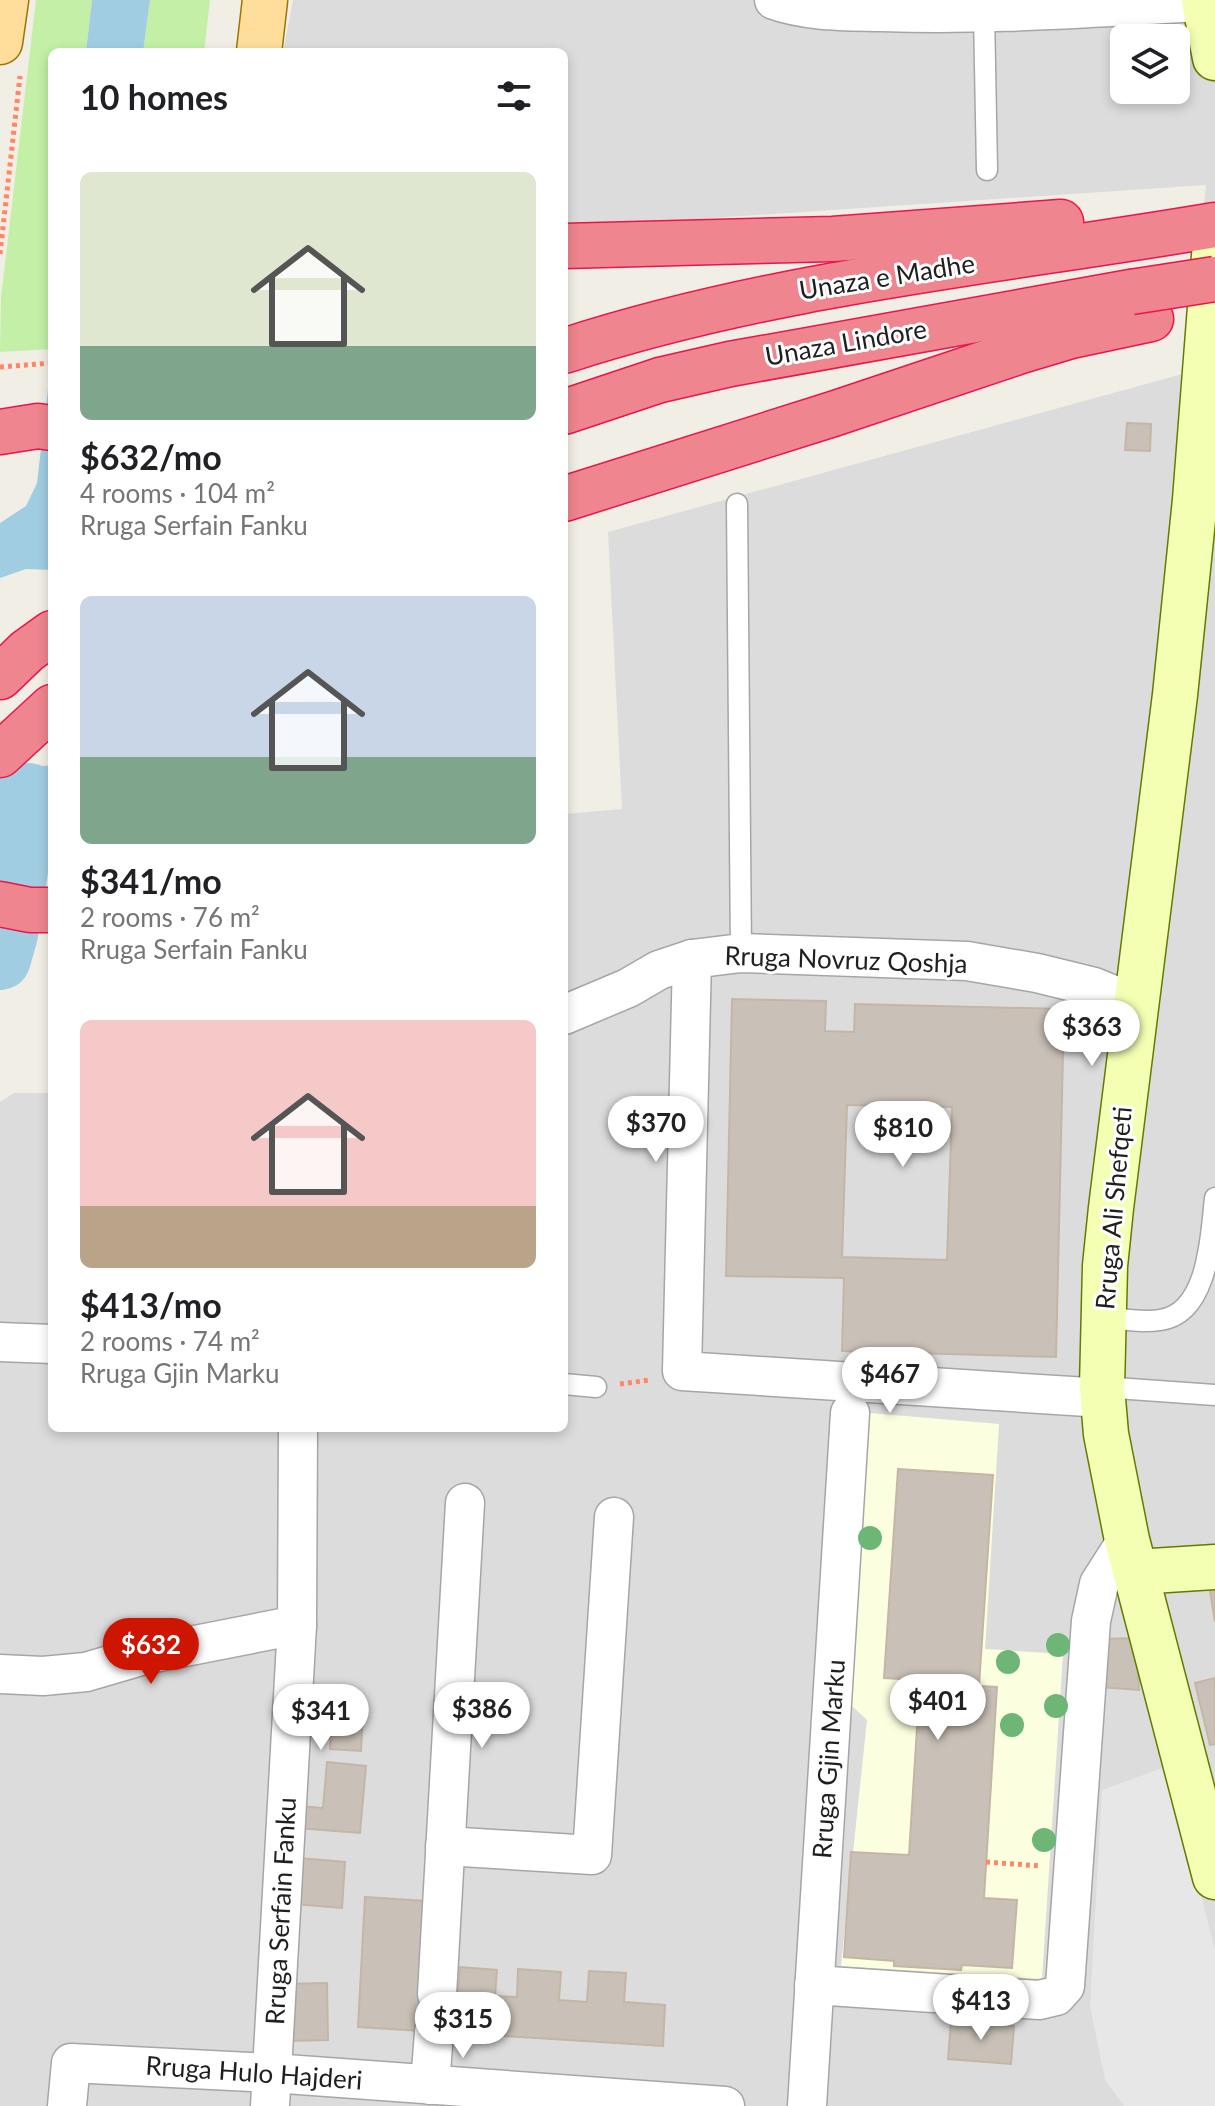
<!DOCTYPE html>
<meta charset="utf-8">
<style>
:root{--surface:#fff;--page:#f6f6f6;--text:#202124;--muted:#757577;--accent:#ce1500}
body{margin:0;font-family:Lato,sans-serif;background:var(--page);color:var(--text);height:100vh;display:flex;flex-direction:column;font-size:30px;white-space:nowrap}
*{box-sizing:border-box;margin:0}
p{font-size:26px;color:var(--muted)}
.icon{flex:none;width:44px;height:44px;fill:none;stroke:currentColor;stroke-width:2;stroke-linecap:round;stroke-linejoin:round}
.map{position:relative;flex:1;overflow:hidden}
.sheet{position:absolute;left:48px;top:48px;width:520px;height:1384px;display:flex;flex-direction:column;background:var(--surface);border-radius:12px;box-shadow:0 4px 12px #0003}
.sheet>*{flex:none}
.buttons{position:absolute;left:1110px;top:24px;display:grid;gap:16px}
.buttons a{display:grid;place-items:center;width:80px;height:80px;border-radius:12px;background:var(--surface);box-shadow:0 4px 12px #0003;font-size:40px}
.price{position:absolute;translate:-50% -68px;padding:0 18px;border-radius:28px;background:#fff;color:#222;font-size:26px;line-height:52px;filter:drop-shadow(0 2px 4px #0008)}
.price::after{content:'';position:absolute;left:50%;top:48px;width:24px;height:18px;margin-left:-12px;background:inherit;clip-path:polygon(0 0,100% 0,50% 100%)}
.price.on{background:var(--accent);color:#fff}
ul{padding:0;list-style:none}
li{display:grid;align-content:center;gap:16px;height:424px;padding:0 32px}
li span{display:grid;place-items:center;height:248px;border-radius:12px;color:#555}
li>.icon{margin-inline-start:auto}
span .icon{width:144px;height:144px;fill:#fffc;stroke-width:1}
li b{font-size:34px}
h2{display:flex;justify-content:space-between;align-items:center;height:96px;padding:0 32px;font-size:34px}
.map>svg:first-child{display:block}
.residential{fill:#dddcdc;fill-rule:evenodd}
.education{fill:#fcffdf}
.grass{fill:#c3f0a6}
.parking{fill:#e7e7e7}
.water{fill:#a1cde3}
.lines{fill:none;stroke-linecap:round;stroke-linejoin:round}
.river{stroke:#a1cde3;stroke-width:62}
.building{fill:#c9c1b7;stroke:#c4b6a5;stroke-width:2;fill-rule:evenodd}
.lane-casing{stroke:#a6a6a6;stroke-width:23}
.street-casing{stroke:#a6a6a6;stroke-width:41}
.secondary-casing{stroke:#627c00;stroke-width:47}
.primary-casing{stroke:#9a7700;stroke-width:47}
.highway-casing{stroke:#ec1549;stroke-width:47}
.path{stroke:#ff8667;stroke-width:5;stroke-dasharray:4 4;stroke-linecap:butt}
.lane{stroke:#fff;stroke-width:20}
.street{stroke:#fff;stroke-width:38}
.secondary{stroke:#f4ffb4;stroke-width:44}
.primary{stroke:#ffde9b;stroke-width:44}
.highway{stroke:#ef858e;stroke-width:44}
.highway-bridge-casing{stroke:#ec1549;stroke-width:47;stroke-linecap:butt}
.highway-bridge{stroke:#ef858e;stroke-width:44}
.tree{fill:#6db675}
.labels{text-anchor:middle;stroke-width:6;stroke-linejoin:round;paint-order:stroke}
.street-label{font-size:26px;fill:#1f1f1f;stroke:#fff}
</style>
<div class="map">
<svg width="1215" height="2106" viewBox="0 0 1215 2106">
<rect width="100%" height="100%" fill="#f1eee5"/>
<path class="residential" d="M 293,0 L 1215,0 L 1215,2106 L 0,2106 L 0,1102 L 14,1093 L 52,1093 L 52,1428 L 564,1428 L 564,814 L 622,809 L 608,532 L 1186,373 L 1206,185 L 564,228 L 564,52 L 283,52 ZM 1124,38 L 1176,38 L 1176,90 L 1124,90 Z"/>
<polygon class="education" points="858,1412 999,1424 985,1649 1063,1654 1042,1979 841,1966 867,1720 839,1694"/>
<g class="grass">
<polygon points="36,0 92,0 86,52 52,52 52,349 0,352 1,298"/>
<polygon points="150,0 210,0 204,52 143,52"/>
</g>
<polygon class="parking" points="1168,1766 1215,1950 1215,2106 1124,2106 1105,2080 1090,2006 1102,1790"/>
<g class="water">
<polygon points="92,0 150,0 143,52 86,52"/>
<polygon points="52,355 52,570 26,569 0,578 0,523 26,506 37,483"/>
<path d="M 0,756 C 15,764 35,768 52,765 L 52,840 L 41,869 L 0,864 Z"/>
</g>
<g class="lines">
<polyline class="river" points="0,959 7,934 29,794"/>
</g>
<g class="building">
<polygon points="1127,423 1151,424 1150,451 1125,450"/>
<path d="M 732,999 L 826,1001 L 825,1031 L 854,1032 L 855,1004 L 1064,1009 L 1056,1357 L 842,1351 L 844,1278 L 726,1276 ZM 847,1105 L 952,1107 L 947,1260 L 842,1257 Z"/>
<polygon points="898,1469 993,1475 979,1686 997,1687 984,1898 1017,1900 1012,1968 962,1965 961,1970 894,1966 894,1961 844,1957 851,1852 909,1855 920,1680 884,1678"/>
<polygon points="1215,1584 1215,1622 1209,1585"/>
<polygon points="1136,1638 1139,1690 1100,1687 1102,1639"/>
<polygon points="1215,1678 1215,1744 1210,1745 1195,1683"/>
<polygon points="331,1711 363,1713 361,1751 330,1749"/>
<polygon points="327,1762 366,1766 360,1833 298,1828 300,1806 323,1808"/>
<polygon points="299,1858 345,1862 342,1908 295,1904"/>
<polygon points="365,1897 426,1901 420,1993 458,1995 460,1967 497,1970 495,1996 517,1997 518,1969 561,1972 559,2000 587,2002 589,1971 626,1973 624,2002 665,2005 663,2046 358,2027"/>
<polygon points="327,1983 328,2040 285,2041 284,1984"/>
<polygon points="969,1983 997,1986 994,2025 965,2022"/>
<polygon points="951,2021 1014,2026 1011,2064 948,2059"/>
</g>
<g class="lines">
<defs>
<g id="lane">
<polyline points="984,13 987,170"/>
<polyline points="737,504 741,953"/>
<path d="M 1104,1317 C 1122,1319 1142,1323 1160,1320 C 1209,1314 1211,1234 1215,1198"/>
<polyline points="564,1384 596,1387"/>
<polyline points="1102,1387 1215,1395"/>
</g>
<g id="street">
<path d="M 774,0 C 807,12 847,11 882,12 C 990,16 1097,7 1205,2"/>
<polyline points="692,959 682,1371 1103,1398"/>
<polyline points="564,1015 628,988 659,970 692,959 741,953 967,961 1037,973 1094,987 1135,1004"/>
<polyline points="0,1342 52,1344"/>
<polyline points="0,1674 43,1676 86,1672 144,1655 297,1625"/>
<polyline points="445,1846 592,1855 614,1517"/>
<polyline points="814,1985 1039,2000 1056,1996 1065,1986 1091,1621 1099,1584 1127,1540"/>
<polyline points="437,1994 465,1503"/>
<polyline points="430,2085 434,2032"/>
<polyline points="67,2106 71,2063 272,2073 725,2106"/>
<polyline points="270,2106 297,1625 298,1428"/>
<polyline points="807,2106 850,1413"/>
</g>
<g id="secondary">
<polyline points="1204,0 1215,58"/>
<polyline points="1215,243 1195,500 1175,695 1111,1208 1105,1266 1102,1387 1106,1434 1127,1540 1215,1877"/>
<polyline points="1136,1572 1215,1567"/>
</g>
<g id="primary">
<polyline points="0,42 6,0"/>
<polyline points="259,52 265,0"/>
</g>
<g id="highway">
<polyline points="564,246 833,239 1061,222"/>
<path d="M 564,351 C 775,282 997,262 1215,225"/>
<polyline points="564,412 660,380 730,364 1131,292"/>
<polyline points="0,432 38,426 52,428"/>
<polyline points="564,499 833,414 1021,351 1071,336 1151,319"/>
<polyline points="0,677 27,651 52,633"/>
<polyline points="0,755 52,707"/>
<polyline points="0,904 30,910 52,910"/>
</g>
</defs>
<use href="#lane" class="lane-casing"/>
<use href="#street" class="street-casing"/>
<use href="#secondary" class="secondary-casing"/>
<use href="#primary" class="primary-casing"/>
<use href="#highway" class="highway-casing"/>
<g class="path">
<polyline points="0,254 20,76"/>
<polyline points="0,367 52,363"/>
<polyline points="620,1384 650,1380"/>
<polyline points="986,1862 1041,1866"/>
</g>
<use href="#lane" class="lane"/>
<use href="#street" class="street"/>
<use href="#secondary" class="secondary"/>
<use href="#primary" class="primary"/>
<use href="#highway" class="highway"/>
<defs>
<polyline id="highway-bridge" points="1131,292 1215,279"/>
</defs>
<use href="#highway-bridge" class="highway-bridge-casing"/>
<use href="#highway-bridge" class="highway-bridge"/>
</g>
<g class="tree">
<circle cx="870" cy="1538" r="12"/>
<circle cx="1058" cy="1645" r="12"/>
<circle cx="1008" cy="1662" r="12"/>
<circle cx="1056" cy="1706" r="12"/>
<circle cx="1012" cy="1725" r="12"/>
<circle cx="1044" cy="1840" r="12"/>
</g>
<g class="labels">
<g class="street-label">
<text transform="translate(887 277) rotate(-9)" y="9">Unaza e Madhe</text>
<text transform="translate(846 343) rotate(-10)" y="9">Unaza Lindore</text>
<text transform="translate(846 960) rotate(2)" y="9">Rruga Novruz Qoshja</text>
<text transform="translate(1114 1208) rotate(-85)" y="9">Rruga Ali Shefqeti</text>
<text transform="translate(829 1759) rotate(-86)" y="9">Rruga Gjin Marku</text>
<text transform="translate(281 1911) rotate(-87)" y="9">Rruga Serfain Fanku</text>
<text transform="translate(254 2073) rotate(4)" y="9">Rruga Hulo Hajderi</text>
</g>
</g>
</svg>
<div class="buttons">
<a><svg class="icon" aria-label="layers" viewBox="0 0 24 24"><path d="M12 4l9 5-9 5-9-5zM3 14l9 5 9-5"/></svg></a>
</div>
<b class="price" style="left:1092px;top:1068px">$363</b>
<b class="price" style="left:656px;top:1164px">$370</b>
<b class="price" style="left:903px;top:1169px">$810</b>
<b class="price" style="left:890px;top:1415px">$467</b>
<b class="price on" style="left:151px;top:1686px">$632</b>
<b class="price" style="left:938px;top:1742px">$401</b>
<b class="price" style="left:482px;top:1750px">$386</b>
<b class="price" style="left:321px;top:1752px">$341</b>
<b class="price" style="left:981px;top:2042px">$413</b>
<b class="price" style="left:463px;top:2060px">$315</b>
<section class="sheet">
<h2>10 homes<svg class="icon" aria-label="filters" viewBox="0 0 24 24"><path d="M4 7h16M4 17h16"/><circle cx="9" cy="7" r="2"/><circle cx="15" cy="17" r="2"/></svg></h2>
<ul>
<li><span style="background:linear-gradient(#dfe7d0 70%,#7fa58c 0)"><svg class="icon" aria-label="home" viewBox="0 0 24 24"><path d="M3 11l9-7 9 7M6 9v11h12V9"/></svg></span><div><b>$632/mo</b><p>4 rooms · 104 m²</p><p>Rruga Serfain Fanku</p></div></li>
<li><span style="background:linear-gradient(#c9d6e8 65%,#7fa58c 0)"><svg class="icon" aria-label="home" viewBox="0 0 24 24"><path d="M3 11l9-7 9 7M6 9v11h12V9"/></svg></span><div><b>$341/mo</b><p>2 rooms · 76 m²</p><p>Rruga Serfain Fanku</p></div></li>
<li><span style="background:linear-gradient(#f6c9c9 75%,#b9a48a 0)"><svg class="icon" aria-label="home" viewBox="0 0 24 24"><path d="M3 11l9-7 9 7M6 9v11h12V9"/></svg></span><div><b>$413/mo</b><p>2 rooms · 74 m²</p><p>Rruga Gjin Marku</p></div></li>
</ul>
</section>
</div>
